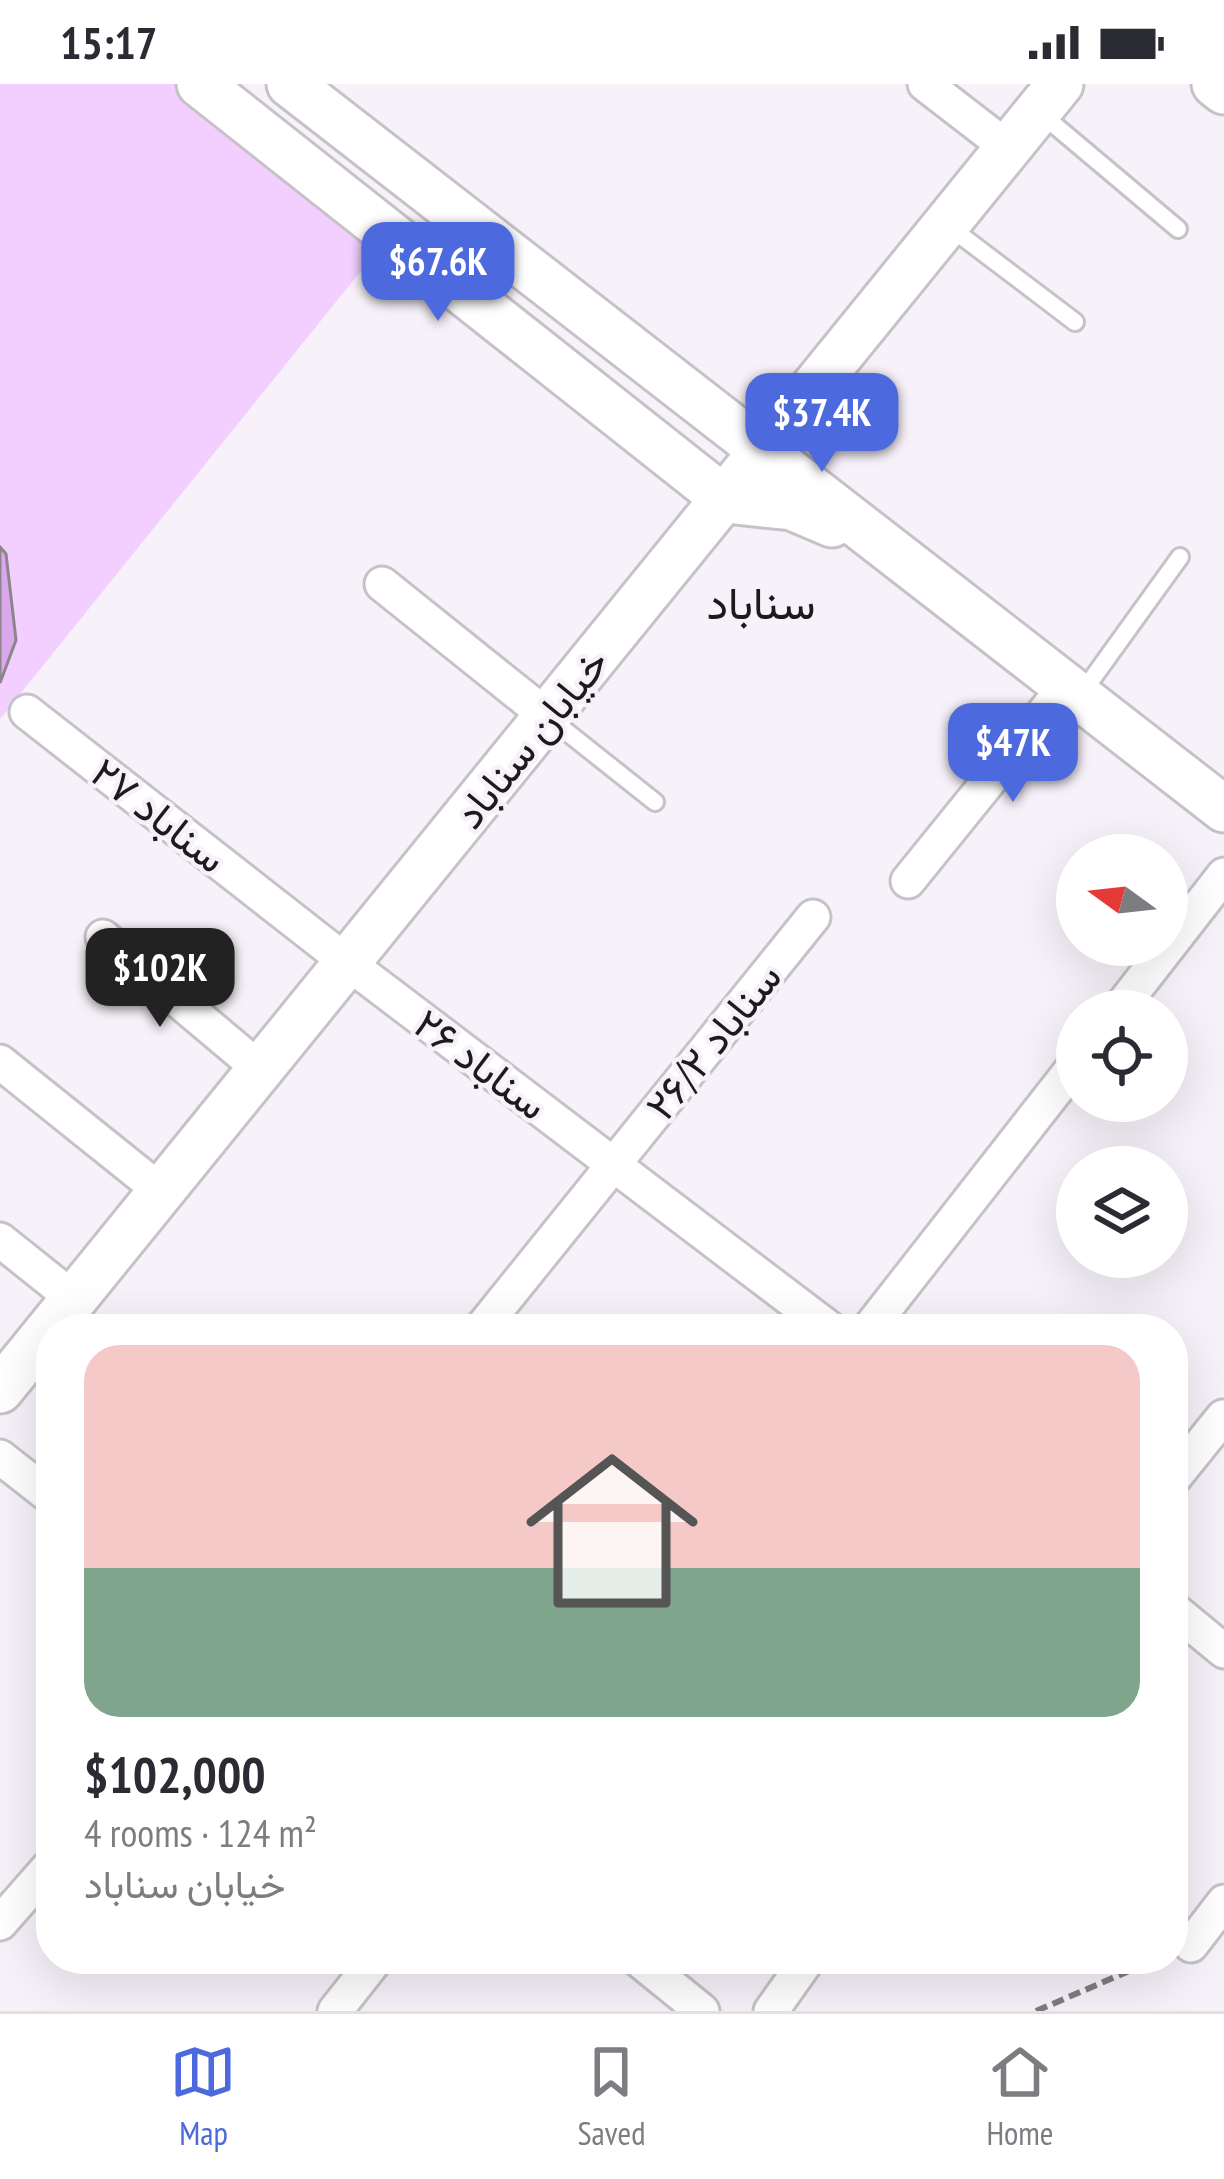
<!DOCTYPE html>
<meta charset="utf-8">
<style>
:root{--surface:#fff;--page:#f7f7f7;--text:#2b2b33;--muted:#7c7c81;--line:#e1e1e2;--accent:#4c6ade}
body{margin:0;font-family:"PT Sans Narrow",Vazirmatn,sans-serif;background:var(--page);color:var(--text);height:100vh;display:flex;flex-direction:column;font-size:45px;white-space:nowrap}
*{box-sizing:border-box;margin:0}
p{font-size:39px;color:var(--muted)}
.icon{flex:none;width:66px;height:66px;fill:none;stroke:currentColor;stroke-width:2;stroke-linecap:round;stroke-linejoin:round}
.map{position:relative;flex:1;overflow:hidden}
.details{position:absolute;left:36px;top:1230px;width:1152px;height:660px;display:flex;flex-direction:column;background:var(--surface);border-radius:48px;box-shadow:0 12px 48px #0002}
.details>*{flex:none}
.needle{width:78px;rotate:285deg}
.buttons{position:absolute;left:1056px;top:750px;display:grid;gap:24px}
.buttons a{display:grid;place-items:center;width:132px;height:132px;border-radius:50%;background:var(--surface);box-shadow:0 12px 48px #0002;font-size:60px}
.price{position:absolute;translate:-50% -102px;padding:0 27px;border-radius:24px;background:var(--accent);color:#fff;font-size:39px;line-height:78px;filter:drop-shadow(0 3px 6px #0008)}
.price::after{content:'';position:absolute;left:50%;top:72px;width:36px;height:27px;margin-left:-18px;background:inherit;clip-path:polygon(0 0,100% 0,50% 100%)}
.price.active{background:#222;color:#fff}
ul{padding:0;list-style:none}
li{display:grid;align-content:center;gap:24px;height:636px;padding:0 48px}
li span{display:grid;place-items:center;height:372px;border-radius:36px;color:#555}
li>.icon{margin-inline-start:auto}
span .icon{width:216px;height:216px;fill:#fffc;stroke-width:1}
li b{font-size:51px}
.status{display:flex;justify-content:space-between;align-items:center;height:84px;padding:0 60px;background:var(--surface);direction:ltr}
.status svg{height:33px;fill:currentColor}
.dock{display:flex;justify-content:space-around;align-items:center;height:168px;border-top:3px solid var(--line);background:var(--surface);font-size:33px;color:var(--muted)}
.dock a{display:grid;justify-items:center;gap:6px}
.dock .active{color:var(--accent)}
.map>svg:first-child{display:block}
.green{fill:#f2cffe}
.building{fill:#dca8ed;stroke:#8b868c;stroke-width:3}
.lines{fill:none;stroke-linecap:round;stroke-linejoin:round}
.lane-casing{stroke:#c6c2c8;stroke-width:22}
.street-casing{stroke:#c6c2c8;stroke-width:39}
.secondary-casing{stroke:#c6c2c8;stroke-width:51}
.path{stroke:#7f7c80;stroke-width:6;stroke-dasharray:12 6;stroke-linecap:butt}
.lane{stroke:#fff;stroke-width:16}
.street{stroke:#fff;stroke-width:33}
.secondary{stroke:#fff;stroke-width:45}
.labels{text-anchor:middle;stroke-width:9;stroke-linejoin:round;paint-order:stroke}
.street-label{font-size:42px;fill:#1c1a1c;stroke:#f7f2f9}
.neighbourhood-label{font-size:45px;fill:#1c1a1c;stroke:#f7f2f9}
</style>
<div class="status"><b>15:17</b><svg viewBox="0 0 49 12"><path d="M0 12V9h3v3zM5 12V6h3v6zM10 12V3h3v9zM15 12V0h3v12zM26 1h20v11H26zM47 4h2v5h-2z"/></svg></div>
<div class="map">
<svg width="1224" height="1927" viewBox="0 0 1224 1927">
<rect width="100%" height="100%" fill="#f7f2f9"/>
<polygon class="green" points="0,0 187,0 385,157 0,635"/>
<polygon class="building" points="0,463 6,470 16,556 0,599"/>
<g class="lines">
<defs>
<g id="lane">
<polyline points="1039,28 1178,145"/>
<polyline points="947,141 1075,238"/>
<polyline points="1079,613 1180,473"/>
<polyline points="548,633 655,718"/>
</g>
<g id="street">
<polyline points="925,0 1008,64"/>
<polyline points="382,500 548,633"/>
<polyline points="27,628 348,879 830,1245"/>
<polyline points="908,797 1065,603"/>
<polyline points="103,853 261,986"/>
<polyline points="1118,927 1224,791"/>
<polyline points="0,978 162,1108"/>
<polyline points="0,1156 74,1215"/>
<polyline points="481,1245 813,833"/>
<polyline points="869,1245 1077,979"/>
<polyline points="0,1373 51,1413"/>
<polyline points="1173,1395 1223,1333"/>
<polyline points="1173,1525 1224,1567"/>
<polyline points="0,1839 51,1781"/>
<polyline points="1191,1861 1224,1818"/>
<polyline points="638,1875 702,1927"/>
<polyline points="335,1927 376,1875"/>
<polyline points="771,1927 808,1875"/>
</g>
<g id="secondary">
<polyline points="200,0 726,416 792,423 832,440"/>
<polyline points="290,0 1224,725"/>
<polyline points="1215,0 1224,7"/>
<polyline points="0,1306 1060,0"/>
</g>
</defs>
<use href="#lane" class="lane-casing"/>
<use href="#street" class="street-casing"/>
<use href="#secondary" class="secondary-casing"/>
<polyline class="path" points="1036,1927 1157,1875"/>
<use href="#lane" class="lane"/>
<use href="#street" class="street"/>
<use href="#secondary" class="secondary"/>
</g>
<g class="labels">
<g class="street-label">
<text transform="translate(531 654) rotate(-51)" y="15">خیابان سناباد</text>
<text transform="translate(159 731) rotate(38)" y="15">سناباد ۲۷</text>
<text transform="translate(713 957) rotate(-51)" y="15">سناباد ۲۶/۲</text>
<text transform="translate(481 980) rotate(37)" y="15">سناباد ۲۶</text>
</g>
<g class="neighbourhood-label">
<text x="761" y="535">سناباد</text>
</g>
</g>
</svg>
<div class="buttons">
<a><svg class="needle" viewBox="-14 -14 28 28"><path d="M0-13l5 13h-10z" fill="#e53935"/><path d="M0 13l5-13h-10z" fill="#7c7c81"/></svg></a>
<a><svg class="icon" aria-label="locate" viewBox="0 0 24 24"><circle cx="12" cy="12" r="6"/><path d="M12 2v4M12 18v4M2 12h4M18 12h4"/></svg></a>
<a><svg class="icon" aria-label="layers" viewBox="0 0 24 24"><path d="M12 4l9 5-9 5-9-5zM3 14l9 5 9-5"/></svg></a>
</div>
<b class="price" style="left:438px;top:240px">$67.6K</b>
<b class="price" style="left:822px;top:391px">$37.4K</b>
<b class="price" style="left:1013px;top:721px">$47K</b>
<b class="price active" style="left:160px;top:946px">$102K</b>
<section class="details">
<ul>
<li><span style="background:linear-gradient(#f6c9c9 60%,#7fa58c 0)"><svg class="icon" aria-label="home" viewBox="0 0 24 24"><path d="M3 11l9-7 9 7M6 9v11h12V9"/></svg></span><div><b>$102,000</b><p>4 rooms · 124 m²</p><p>خیابان سناباد</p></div></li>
</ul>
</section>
</div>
<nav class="dock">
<a class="active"><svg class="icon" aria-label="map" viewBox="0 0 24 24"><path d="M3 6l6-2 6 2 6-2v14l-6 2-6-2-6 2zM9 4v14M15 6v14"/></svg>Map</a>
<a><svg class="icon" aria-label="saved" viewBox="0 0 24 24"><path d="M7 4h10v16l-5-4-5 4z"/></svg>Saved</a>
<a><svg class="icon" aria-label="home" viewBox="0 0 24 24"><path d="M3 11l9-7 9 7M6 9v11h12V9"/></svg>Home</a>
</nav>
